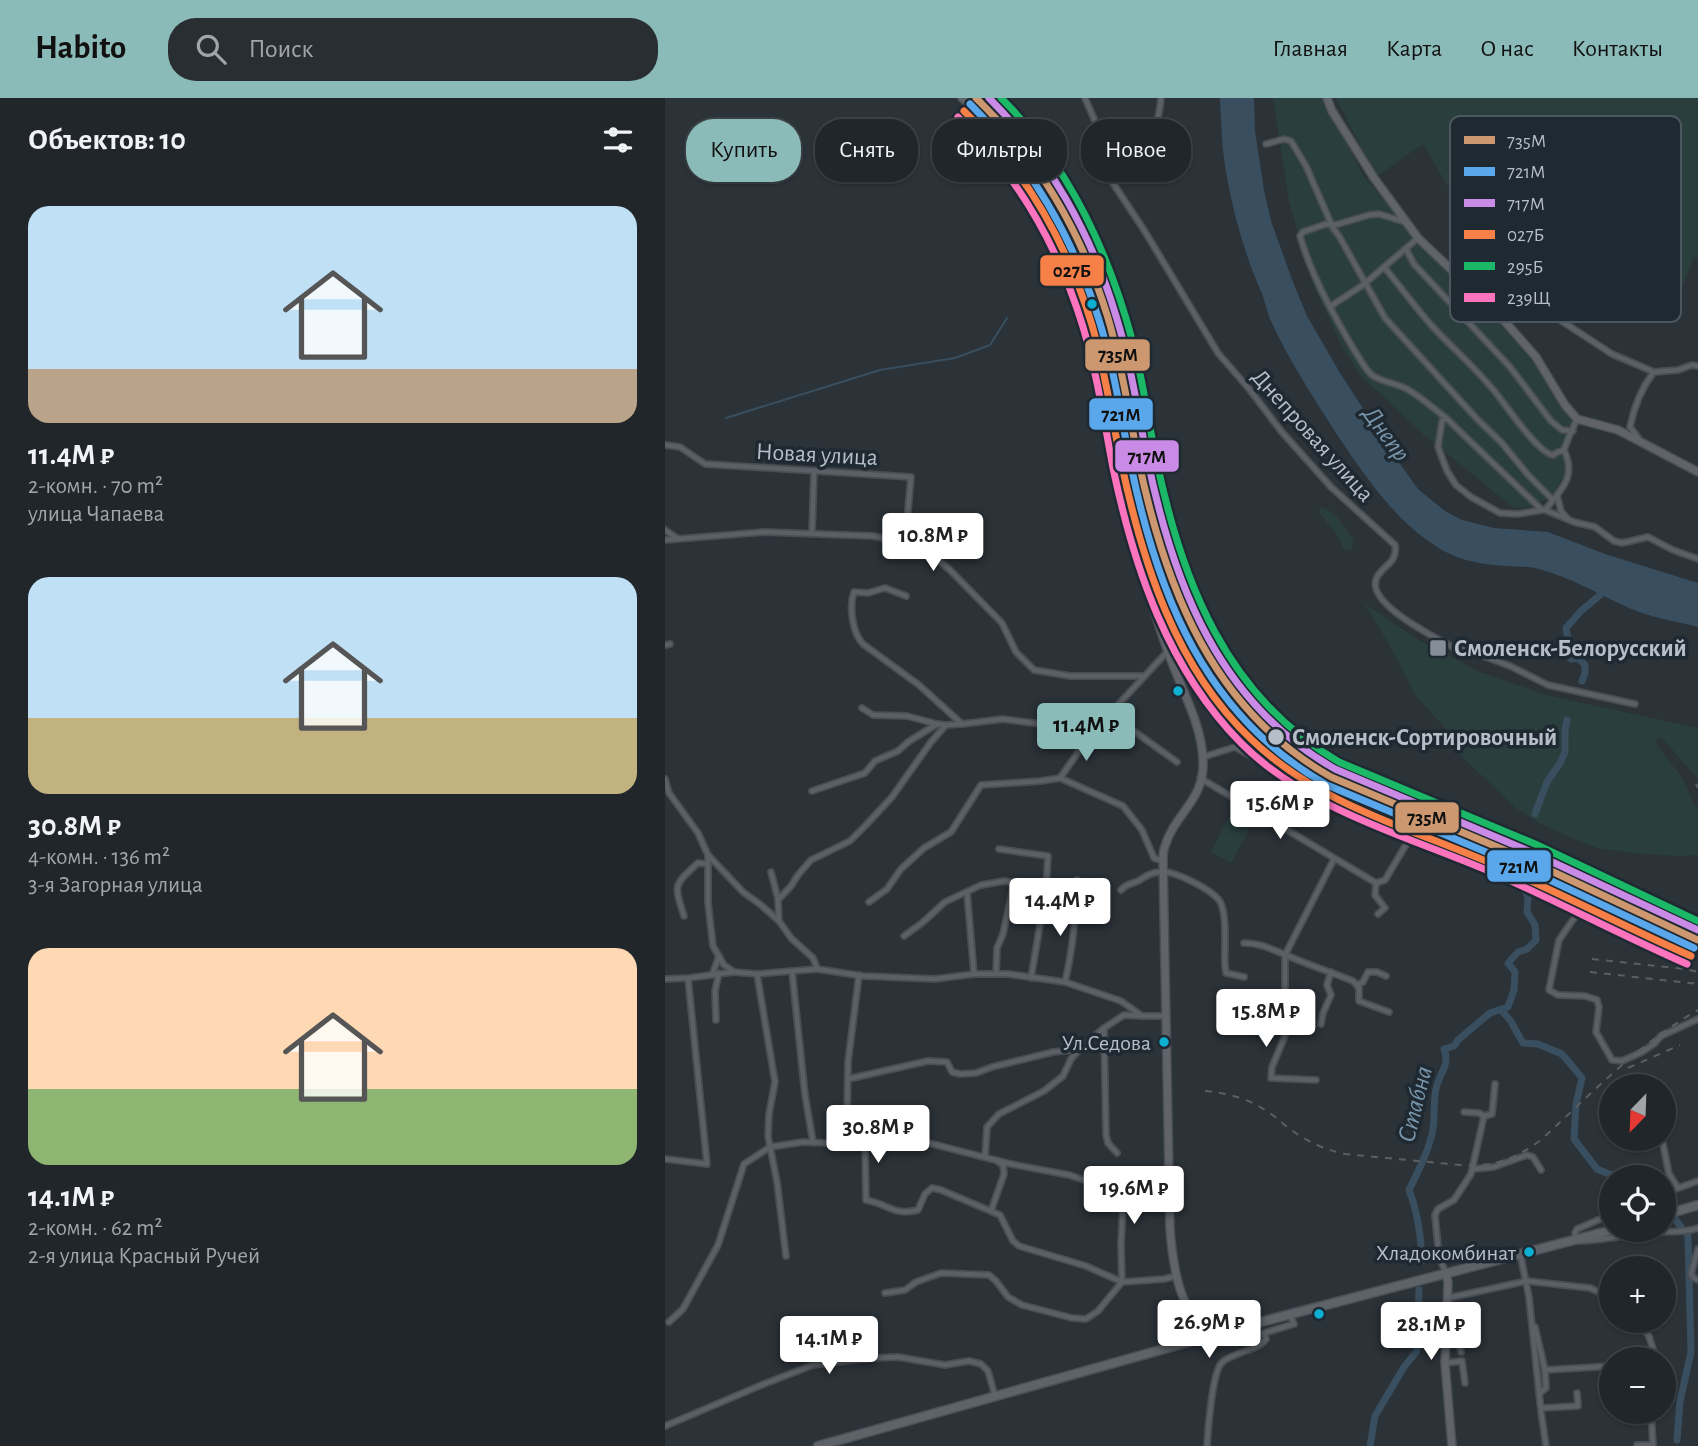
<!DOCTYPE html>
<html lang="ru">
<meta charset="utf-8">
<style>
:root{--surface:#20262a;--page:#282e32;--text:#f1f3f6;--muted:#a2a5a8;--line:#3d4347;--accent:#8bbbb9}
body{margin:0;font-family:"Alegreya Sans",sans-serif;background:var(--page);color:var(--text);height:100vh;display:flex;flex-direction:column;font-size:26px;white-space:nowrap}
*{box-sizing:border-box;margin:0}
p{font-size:23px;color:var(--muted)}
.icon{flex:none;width:38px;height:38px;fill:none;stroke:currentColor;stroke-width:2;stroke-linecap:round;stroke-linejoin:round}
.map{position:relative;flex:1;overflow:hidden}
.sheet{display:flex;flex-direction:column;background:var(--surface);width:665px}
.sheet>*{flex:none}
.guide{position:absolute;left:21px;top:21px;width:665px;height:63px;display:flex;gap:14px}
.needle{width:46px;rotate:203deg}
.fabs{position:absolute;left:934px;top:976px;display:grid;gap:14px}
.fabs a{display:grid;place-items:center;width:77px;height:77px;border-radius:50%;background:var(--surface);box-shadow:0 2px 5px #0004,0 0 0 2px var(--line);font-size:35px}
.price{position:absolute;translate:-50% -60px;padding:0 16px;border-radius:7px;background:#fff;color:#222;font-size:23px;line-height:46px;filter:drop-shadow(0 2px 4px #0008)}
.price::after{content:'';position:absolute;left:50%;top:42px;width:21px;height:16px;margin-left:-10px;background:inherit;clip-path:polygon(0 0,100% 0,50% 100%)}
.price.on{background:var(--accent);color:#111}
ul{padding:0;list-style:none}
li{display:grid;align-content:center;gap:14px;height:371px;padding:0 28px}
li span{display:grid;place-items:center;height:217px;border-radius:21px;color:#555}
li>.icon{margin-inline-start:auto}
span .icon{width:126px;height:126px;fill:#fffc;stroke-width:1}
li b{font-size:30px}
h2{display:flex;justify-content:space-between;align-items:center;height:84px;padding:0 28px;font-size:30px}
.tag{padding:0 24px;border-radius:28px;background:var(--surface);box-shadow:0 2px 5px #0004,0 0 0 2px var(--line);font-size:24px;line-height:63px}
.tag.on{background:var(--accent);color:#111}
header{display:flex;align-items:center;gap:42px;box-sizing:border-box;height:98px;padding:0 35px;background:var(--accent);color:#111}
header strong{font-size:33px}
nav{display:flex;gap:38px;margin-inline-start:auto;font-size:24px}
.search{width:490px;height:63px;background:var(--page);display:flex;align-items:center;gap:18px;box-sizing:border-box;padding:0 24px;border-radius:28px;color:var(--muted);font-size:26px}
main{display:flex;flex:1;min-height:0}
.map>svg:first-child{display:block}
.green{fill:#293e3d}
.water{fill:#394f5f}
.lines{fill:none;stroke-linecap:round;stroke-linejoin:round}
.stream{stroke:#394f5f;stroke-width:2}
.river{stroke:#394f5f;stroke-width:7}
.street-casing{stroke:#494e53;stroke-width:8}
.secondary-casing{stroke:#494e53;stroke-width:10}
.primary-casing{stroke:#494f55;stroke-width:11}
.street{stroke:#5b6066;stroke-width:4.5}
.secondary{stroke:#60646a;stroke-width:7}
.primary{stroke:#5d6368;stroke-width:8}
.rail{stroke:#5a5f64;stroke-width:2;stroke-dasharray:7 7;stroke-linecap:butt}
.rail-1-casing{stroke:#1f2932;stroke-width:12}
.rail-2-casing{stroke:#1f2932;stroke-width:12}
.rail-3-casing{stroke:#1f2932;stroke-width:12}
.rail-4-casing{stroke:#1f2932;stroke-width:12}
.rail-5-casing{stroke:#1f2932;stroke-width:12}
.rail-6-casing{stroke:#1f2932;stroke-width:12}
.rail-1{stroke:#cd976f;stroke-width:7}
.rail-2{stroke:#5aa8eb;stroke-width:7}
.rail-3{stroke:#ca8be6;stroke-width:7}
.rail-4{stroke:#f78048;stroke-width:7}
.rail-5{stroke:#1ab867;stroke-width:7}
.rail-6{stroke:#fc73be;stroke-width:7}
.bus-dot{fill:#0dafd3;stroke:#1f2932;stroke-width:2.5}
.poi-dot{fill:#858e96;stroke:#1f2932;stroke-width:2.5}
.stop-dot{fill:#b6bfc8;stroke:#1f2932;stroke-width:2.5}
.labels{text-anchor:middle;stroke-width:7;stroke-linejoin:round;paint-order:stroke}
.bus-label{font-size:22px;fill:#b6bfc8;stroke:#1f2932;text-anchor:end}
.street-label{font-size:24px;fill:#b6bfc8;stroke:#1f2932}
.poi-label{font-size:24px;font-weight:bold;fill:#b6bfc8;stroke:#1f2932;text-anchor:start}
.stop-label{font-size:24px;font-weight:bold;fill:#b6bfc8;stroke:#1f2932;text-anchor:start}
.water-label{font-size:26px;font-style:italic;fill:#7895aa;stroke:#1f2932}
.key{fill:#1f2932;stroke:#4c565f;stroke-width:2}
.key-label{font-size:19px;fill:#b6bfc8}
.line-badge{stroke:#1f2932;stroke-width:2.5}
.pale-badge-label{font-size:19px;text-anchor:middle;font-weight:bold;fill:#111}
</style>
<header>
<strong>Habito</strong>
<div class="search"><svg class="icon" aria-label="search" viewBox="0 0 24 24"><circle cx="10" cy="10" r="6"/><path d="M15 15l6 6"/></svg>Поиск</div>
<nav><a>Главная</a><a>Карта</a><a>О нас</a><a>Контакты</a></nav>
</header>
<main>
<section class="sheet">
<h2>Объектов: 10<svg class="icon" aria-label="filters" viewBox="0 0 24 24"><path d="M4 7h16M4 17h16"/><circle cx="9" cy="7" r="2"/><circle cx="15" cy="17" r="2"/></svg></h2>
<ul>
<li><span style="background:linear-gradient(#bfe0f5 75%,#b9a48a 0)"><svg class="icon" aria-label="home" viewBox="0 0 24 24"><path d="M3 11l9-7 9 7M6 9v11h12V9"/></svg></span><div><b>11.4M ₽</b><p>2-комн. · 70 m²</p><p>улица Чапаева</p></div></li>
<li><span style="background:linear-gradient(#bfe0f5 65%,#c2b280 0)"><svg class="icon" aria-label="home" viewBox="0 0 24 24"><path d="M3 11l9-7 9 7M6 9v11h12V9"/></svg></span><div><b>30.8M ₽</b><p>4-комн. · 136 m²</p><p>3-я Загорная улица</p></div></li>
<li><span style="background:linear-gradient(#ffd9b3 65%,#8fb573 0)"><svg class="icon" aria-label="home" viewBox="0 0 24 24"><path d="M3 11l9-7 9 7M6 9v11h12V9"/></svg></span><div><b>14.1M ₽</b><p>2-комн. · 62 m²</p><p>2-я улица Красный Ручей</p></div></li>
</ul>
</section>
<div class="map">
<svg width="1033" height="1348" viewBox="0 0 1033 1348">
<rect width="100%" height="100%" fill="#2b3238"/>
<g class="green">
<path d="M 608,0 L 660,0 L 670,23 L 698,77 L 748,137 L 861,252 C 879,274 891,300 908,322 L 898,345 L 902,371 L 891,392 L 883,400 L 871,407 L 850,411 L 759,337 L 694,276 L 675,244 L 647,184 L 624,103 Z"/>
<polygon points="671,0 1033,0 1033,160 1029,159 1014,197 976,175 936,214 890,187 892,157 840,117 817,147 758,46 711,79"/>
<path d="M 656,409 C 671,413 680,430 689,442 L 686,453 L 678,450 L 672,437 L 654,414 Z"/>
<polygon points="699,505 754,542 815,574 881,597 1033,630 1033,681 996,639 990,644 1018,681 1029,706 1033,709 1033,757 1014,758 966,755 932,750 895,735 876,726 852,711 793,655 779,629 750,597 725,548"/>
<polygon points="569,709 590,720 566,765 546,754"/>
</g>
<path class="water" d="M 555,0 L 589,0 L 590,33 L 599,92 L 606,123 L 628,184 L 642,218 L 675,275 L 723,349 L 753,391 L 780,413 L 797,422 L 829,430 L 883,434 L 940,456 L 1033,485 L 1033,529 C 1010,523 983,519 962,509 C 933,496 905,479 874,471 C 864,468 854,469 843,468 C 820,467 796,463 777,452 C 733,426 705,385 677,344 C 653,307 623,261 605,221 C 602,213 600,204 597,196 C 580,157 568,115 561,74 C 557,50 556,25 555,0 Z"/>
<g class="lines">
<polyline class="stream" points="61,320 215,272 290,260 325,247 342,220"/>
<g class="river">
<path d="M 917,583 L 920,575 L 920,567 L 913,560 L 906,561 L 903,557 L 907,552 C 906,544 901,538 901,530 L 916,513 L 935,497 L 934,487"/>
<polyline points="870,716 882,684 895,665 900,654 900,632 902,622"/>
<polyline points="836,912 845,922 858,945 873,946 897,956 917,980 911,1006 909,1041 932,1071 954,1080"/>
<polyline points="1010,1121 1017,1130"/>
<path d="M 757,1163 C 756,1139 753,1115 744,1092 C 753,1074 762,1056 767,1036 C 771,1020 767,1003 772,987 C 776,974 785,965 779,951 L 789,948 L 793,942 L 825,915 L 843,909 L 849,892 L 850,874 L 843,865 L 853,854 L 862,851 L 871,842 L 870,827 L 862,814 L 863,799 L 858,788 L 848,786 L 831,771 L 837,760"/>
<polyline points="1012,1342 1015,1303 1026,1254 1023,1138 1022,1136"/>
<polyline points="705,1348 710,1318 739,1269 752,1253 754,1192"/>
</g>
<defs>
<g id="street">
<polyline points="420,0 429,21 447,54"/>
<path d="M 496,0 C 495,11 494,23 486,32 C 472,46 449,53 432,61 L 479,132 L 553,255 L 585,292 L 616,333 L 666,389 L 730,447 C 733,464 719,467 712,479 C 698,505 772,540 789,550 L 795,549 L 845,568 L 883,587 L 970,606"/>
<polyline points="601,46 619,41 626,43 641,68 668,130 674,138 720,220 812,321 836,344 864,378 888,402"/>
<path d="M 740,124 L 714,116 L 704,117 L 670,127 L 661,126 L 638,134 L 635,138 C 647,179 669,218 691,255 C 696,262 700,271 707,277 C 716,284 731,285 742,291 C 756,299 768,310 781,320"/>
<polyline points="741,151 749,166 845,269 886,323 897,332 908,333"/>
<path d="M 719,169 C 735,188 750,209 767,228 C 790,253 818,276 837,303 C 847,316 874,355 888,357 L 893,354 L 899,352"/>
<polyline points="666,208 698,187 753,140"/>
<polyline points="835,217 841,205 853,203 869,205 947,256 989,274 1013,272 1027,267 1033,268"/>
<path d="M 974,341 L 965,329 C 969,309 976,291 988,275"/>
<polyline points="0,347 15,349 40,366 246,379 240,445"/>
<polyline points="892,397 896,413 902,420"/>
<path d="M 877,412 L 781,320 L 777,323 L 773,349 L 782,373 L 791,387 L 806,399 L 835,415 L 853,416 L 877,412 L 880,412 C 896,392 912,379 899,352 L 903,341 L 912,321"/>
<polyline points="880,412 909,424 930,429 949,443 957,445 983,439 1008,452 1033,461"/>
<polyline points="0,432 12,440"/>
<polyline points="147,436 149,373"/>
<polyline points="0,442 100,434 208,438 255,448 284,471 337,525 351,554 369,572 405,578 479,578"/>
<path d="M 241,498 L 220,490 L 203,495 L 189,494 C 184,508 187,535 198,546 L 254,587 L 297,626 L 338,621 L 376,626 L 426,636 L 502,554"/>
<polyline points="0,547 5,546"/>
<polyline points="197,610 208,617 242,618 272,626"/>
<polyline points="445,616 512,664"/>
<path d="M 538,659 L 570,649 C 611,672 652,694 695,712"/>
<polyline points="395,680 426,636"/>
<polyline points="535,680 711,785"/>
<polyline points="0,681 4,695 33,735 43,757 78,794 96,807 114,823 126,840 148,860 152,870"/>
<polyline points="147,693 200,675 210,663 233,653 243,644 272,626 280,627"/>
<polyline points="334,751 383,758 381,791 366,880"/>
<polyline points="43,757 43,805 48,848 59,867 68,873"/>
<polyline points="106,774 113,801"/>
<polyline points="711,785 720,782 755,723"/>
<polyline points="711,785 710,797 720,810 713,816"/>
<path d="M 456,792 C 463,784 466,787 475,782 C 481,778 487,774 495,774 C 509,772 545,791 554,802 C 563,814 559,852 560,868 L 561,875 L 579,879"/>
<polyline points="302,794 309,876"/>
<polyline points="204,804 222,791 236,771 259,750 286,734 316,687 376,683 395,680 458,708 477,732 489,760 498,763"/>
<polyline points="914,813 894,842 884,892 893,897 920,898 932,902 934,909 931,934 947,962 957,963 977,954 989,946 996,938 1033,921"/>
<path d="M 19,818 C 9,786 8,788 33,765 L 43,766"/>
<polyline points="114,823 113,802 126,788 133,777 146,762 185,743 201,727 227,699 266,644 281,627 296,626"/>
<polyline points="239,838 257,825 280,804 316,787 340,783 410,797"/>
<path d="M 579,845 C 595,845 606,851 621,857 C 643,867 666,874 688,883 L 694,890 L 694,903 L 724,914"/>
<polyline points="127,873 140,997 148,1044"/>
<polyline points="48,875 54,858"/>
<polyline points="92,876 110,984 104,1016 103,1038 112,1084 121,1158"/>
<polyline points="331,876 332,850 338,836 349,785"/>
<path d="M 194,877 L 183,964 L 182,1024 L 189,1031 L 190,1039 L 196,1042 L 200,1047 L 201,1102 C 224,1106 227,1118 253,1112 L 260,1096 L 267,1090 L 276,1092 L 335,1117 L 348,1143 L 354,1148 L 421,1168 L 457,1184 L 499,1181 L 511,1178"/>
<polyline points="0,881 23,880 69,874 92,876 152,871 198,878 270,881 309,876 343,876 400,884 456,903 477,918 500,918"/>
<path d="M 400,884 C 408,850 411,817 412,782"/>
<polyline points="692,887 698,884 703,874 712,874 721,878"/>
<polyline points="51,922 50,893 54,875"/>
<polyline points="656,926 658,915 666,897 662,887 666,874"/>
<polyline points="439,930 441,1037 443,1045 452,1055"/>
<polyline points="183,981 263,963 282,964 287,974 295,976 311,975 327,969 388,954 414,951 439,930 459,917 477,918"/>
<polyline points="651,982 606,980 607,969 620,938 620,857 669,761"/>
<polyline points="799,1014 814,1015 819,1018"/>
<polyline points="997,1041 1004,1076 1013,1090"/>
<polyline points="320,1059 322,1029 334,1016 379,993 398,978 406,961 414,952"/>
<polyline points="0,1061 42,1066 23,880"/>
<polyline points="808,1071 829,1069 862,1057 868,1059 876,1072"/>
<polyline points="999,1095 1033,1083"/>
<polyline points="326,1113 339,1076 338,1067 332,1063"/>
<path d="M 947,1116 L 912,1131 L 910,1135 L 911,1143 C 937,1143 963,1136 989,1134 C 1004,1133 1019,1135 1033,1130"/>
<polyline points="1033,1151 1026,1176 1029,1180 1033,1182"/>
<polyline points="855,1155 864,1199 876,1313 881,1348"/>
<polyline points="781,1175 774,1159 770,1117 773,1111 789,1102 806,1076 819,1018 827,1016 830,986"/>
<polyline points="783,1200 862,1183 925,1190 947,1200"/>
<polyline points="972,1223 984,1238 991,1262"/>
<polyline points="4,1224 18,1211 53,1147 79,1066 105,1049 138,1044 162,1045 229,1038 264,1045 346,1066 404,1077 428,1085 451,1088 456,1092 458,1106 456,1147 457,1184 433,1213 421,1221 407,1220 357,1207 343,1199 331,1183 324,1177 276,1175 251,1184 240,1192 220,1195"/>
<polyline points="782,1227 793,1240 796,1254"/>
<polyline points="870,1229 880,1272 881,1290 875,1295"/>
<polyline points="781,1265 797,1263 800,1285"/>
<polyline points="880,1272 947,1268"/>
<polyline points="877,1310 913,1308 912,1295"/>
<polyline points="0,1328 99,1286 148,1267 208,1260 233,1259 280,1267 304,1263 316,1266 323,1273 330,1298"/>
<polyline points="972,1347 988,1347 986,1314"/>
<path d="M 542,1348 C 543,1330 547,1281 555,1267 C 558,1262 563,1260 568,1258 C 579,1252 594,1251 601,1241 L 599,1235 L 629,1226 L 625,1217"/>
</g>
<g id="secondary">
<path d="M 297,0 C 326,21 340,43 359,71 C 380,101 409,142 422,176 C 436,212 449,260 455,298 C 460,332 459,365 462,399 C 464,417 469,438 474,456 C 483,492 493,528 506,562 C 518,595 537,627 538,663 C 540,702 510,715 500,748 C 498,752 498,758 498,763 L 505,1130 C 506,1148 512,1199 525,1210 C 534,1218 548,1223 558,1230 L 561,1234"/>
<polyline points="662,0 667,13 709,80 753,140 835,218 871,259 900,307 912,321 953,332 1033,374"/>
<polyline points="781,1175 783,1184 780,1265 787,1348"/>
</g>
<g id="primary">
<polyline points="999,1117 1033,1107"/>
<polyline points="153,1348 588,1226 947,1132"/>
</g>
</defs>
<use href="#street" class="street-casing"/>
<use href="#secondary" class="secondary-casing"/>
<use href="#primary" class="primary-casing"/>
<use href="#street" class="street"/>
<use href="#secondary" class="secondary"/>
<use href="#primary" class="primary"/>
<g class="rail">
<polyline points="1031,686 1033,690"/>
<polyline points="927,861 1020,871 1033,874"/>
<polyline points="925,874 1033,886"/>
<polyline points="963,970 1015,947"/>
<path d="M 540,993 C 562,995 585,1001 603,1014 C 610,1018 615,1023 621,1028 C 639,1042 657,1051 680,1056 L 795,1067 C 829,1069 848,1062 876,1042 C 926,996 973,946 1033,912"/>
</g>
<defs>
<path id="rail-1" d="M 311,0 C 375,62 417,135 443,220 C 457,267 464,316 474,365 C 501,492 548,612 666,679 L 863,762 L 1033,842"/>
<path id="rail-2" d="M 305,6 C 367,68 408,139 434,222 C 449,270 456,319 466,368 C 493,498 540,618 662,687 L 859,770 L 1029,850"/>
<path id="rail-3" d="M 324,0 C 384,60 427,137 451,218 C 466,266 473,315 483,364 C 509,488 554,605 670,671 L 866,754 L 1033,832"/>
<path id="rail-4" d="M 299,13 C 360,72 402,145 427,227 C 440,273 447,321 457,368 C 478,466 511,570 586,641 C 654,707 745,730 830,767 C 896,795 960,829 1026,858"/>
<path id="rail-5" d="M 336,0 C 403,66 444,155 468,245 C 478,283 483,322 491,360 C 516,482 561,599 674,664 L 870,746 L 1033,823"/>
<path id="rail-6" d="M 293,19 C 353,78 393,147 418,229 C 432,275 439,323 448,370 C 469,470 503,571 576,645 C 644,713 740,737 826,774 C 892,803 956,837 1022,866"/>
</defs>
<use href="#rail-1" class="rail-1-casing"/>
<use href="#rail-2" class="rail-2-casing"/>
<use href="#rail-3" class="rail-3-casing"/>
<use href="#rail-4" class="rail-4-casing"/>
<use href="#rail-5" class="rail-5-casing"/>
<use href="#rail-6" class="rail-6-casing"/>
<use href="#rail-1" class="rail-1"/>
<use href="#rail-2" class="rail-2"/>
<use href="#rail-3" class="rail-3"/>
<use href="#rail-4" class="rail-4"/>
<use href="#rail-5" class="rail-5"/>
<use href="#rail-6" class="rail-6"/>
</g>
<g class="bus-dot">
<circle cx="427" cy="206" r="6"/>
<circle cx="513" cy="593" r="6"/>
<circle cx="499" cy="944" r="6"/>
<circle cx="864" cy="1154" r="6"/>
<circle cx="654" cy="1216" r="6"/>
</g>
<rect class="poi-dot" x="764" y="541" width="18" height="18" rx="3.5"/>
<circle class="stop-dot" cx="611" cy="639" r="9"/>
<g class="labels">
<g class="bus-label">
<text x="486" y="952">Ул.Седова</text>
<text x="851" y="1162">Хладокомбинат</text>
</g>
<g class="street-label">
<text transform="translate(648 337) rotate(48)" y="8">Днепровая улица</text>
<text transform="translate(152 356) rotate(3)" y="8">Новая улица</text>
</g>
<g class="poi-label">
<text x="789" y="558">Смоленск-Белорусский</text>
</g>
<g class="stop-label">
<text x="627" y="647">Смоленск-Сортировочный</text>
</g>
<g class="water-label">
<text transform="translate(722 335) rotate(54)" y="9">Днепр</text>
<text transform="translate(749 1006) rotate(-76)" y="9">Стабна</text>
</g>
</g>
<rect x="785" y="18" width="231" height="206" rx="10" class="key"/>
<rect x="799" y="38" width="31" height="8" fill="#cd976f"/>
<rect x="799" y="69" width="31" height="9" fill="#5aa8eb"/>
<rect x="799" y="101" width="31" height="8" fill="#ca8be6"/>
<rect x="799" y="132" width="31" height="9" fill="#f78048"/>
<rect x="799" y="164" width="31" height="8" fill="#1ab867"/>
<rect x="799" y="195" width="31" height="9" fill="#fc73be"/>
<g class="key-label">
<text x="842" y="49">735М</text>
<text x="842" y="80">721М</text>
<text x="842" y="112">717М</text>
<text x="842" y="143">027Б</text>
<text x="842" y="175">295Б</text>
<text x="842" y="206">239Щ</text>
</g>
<g class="line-badge">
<rect x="374" y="156" width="66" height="33" rx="7" fill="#f78048"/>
<rect x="419" y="240" width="67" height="34" rx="7" fill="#cd976f"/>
<rect x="423" y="299" width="66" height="34" rx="7" fill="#5aa8eb"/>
<rect x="449" y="341" width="66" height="34" rx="7" fill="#ca8be6"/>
<rect x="729" y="703" width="66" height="33" rx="7" fill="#cd976f"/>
<rect x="821" y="751" width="66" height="34" rx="7" fill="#5aa8eb"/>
</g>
<g class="pale-badge-label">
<text x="407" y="179">027Б</text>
<text x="453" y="263">735М</text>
<text x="456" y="323">721М</text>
<text x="482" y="365">717М</text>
<text x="762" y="726">735М</text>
<text x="854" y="775">721М</text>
</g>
</svg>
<div class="fabs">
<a><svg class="needle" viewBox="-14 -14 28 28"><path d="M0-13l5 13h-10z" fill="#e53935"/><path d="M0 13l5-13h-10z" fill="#a2a5a8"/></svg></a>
<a><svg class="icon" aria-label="locate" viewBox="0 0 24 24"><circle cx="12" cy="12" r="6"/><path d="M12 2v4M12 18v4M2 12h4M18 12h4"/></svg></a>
<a>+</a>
<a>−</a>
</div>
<b class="price" style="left:268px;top:475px">10.8M ₽</b>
<b class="price on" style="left:421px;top:665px">11.4M ₽</b>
<b class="price" style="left:615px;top:743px">15.6M ₽</b>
<b class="price" style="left:395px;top:840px">14.4M ₽</b>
<b class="price" style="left:601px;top:951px">15.8M ₽</b>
<b class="price" style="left:213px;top:1067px">30.8M ₽</b>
<b class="price" style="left:469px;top:1128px">19.6M ₽</b>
<b class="price" style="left:544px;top:1262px">26.9M ₽</b>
<b class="price" style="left:766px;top:1264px">28.1M ₽</b>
<b class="price" style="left:164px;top:1278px">14.1M ₽</b>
<div class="guide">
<a class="tag on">Купить</a>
<a class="tag">Снять</a>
<a class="tag">Фильтры</a>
<a class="tag">Новое</a>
</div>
</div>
</main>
